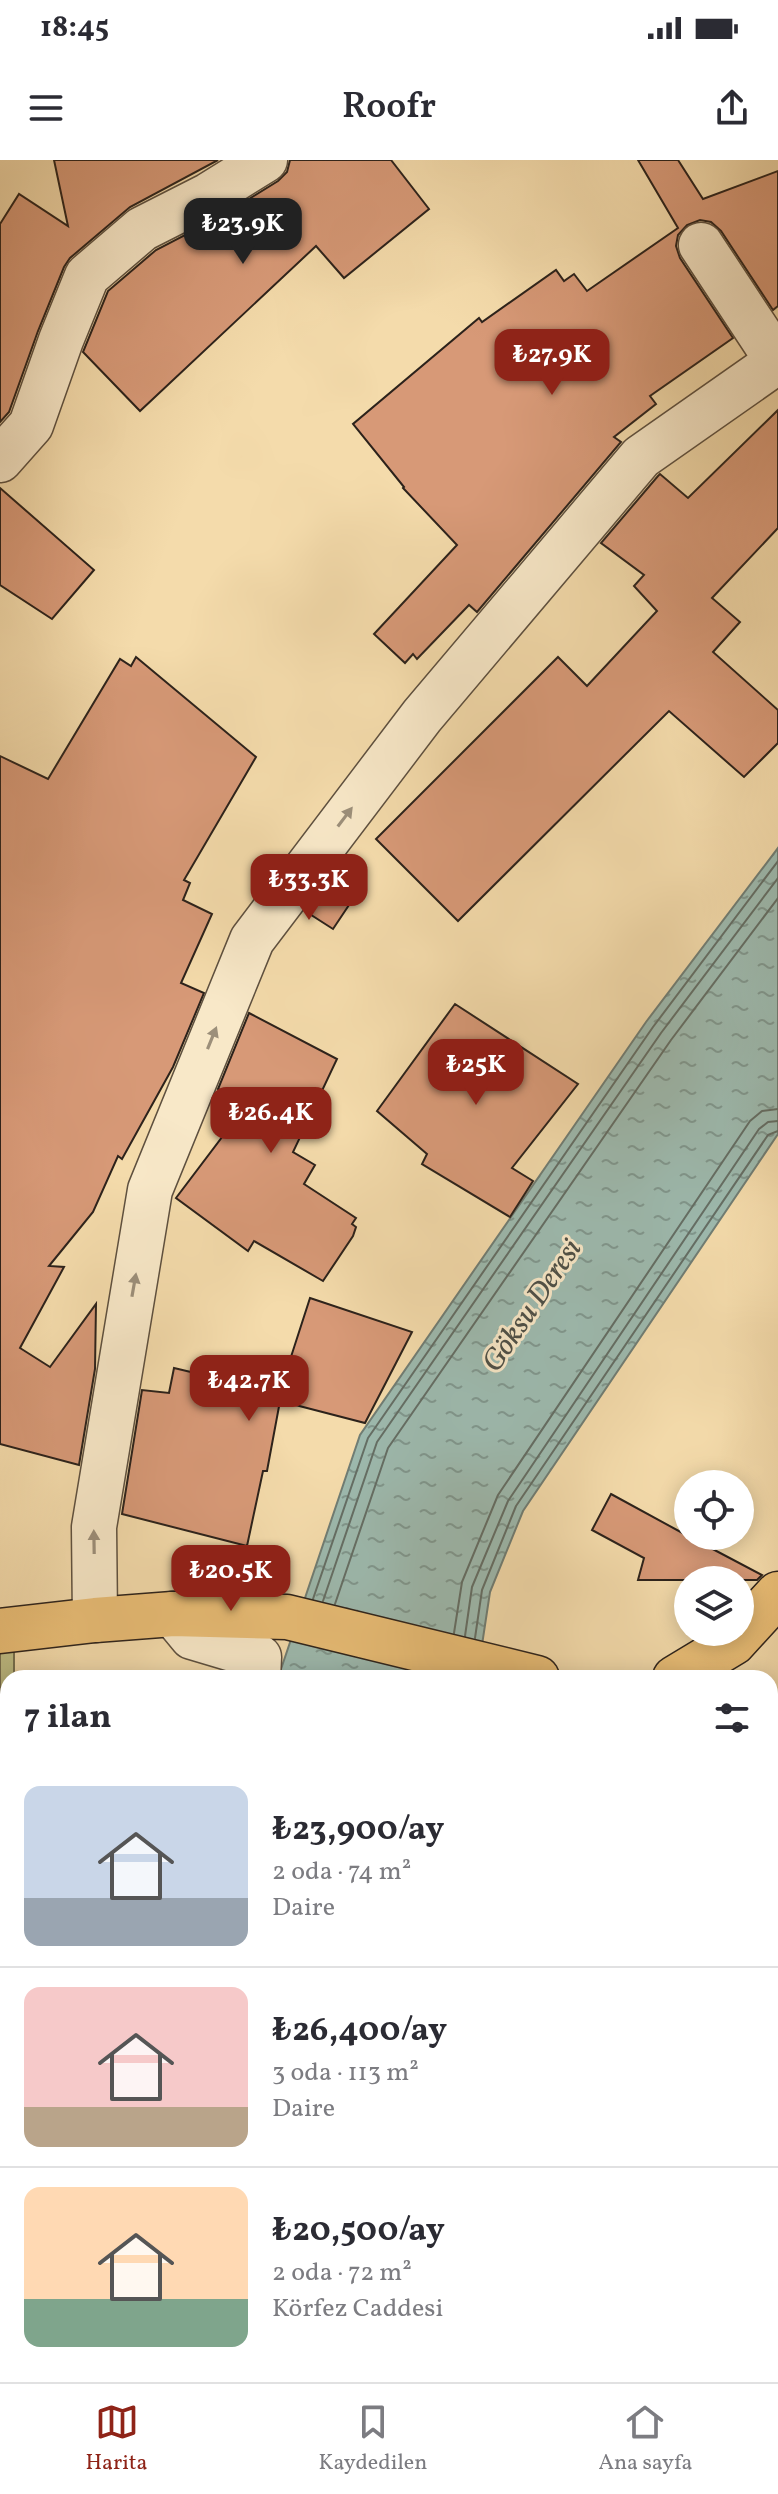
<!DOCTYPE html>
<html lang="tr">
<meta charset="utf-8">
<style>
:root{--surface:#fff;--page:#f2f2f3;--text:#2b2b33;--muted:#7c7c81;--line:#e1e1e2;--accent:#8f2418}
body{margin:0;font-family:Vollkorn,serif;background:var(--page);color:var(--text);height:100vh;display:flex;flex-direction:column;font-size:30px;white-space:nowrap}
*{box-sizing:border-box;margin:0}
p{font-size:26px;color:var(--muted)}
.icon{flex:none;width:44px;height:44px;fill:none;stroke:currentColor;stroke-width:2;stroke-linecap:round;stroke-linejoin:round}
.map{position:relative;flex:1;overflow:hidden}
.drawer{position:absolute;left:0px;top:1510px;width:778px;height:712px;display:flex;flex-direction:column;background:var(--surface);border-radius:24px 24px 0 0;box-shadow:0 4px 20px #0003}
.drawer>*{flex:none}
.controls{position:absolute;left:674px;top:1310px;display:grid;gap:16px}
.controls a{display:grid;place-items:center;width:80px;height:80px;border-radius:50%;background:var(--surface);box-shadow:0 4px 20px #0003;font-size:40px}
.price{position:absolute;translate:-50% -68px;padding:0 18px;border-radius:16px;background:var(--accent);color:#fff;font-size:26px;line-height:52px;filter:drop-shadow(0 2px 4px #0008)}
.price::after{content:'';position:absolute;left:50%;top:48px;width:24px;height:18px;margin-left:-12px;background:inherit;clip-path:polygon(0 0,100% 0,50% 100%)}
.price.on{background:#222;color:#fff}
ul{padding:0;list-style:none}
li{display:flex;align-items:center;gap:24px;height:200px;padding:0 24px}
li+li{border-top:2px solid var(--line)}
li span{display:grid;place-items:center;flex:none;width:224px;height:160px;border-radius:16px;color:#555}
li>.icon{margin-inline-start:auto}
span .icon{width:96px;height:96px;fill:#fffc;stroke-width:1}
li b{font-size:34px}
h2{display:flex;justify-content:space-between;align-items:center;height:96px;padding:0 24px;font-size:34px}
.status{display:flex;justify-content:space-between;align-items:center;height:56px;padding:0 40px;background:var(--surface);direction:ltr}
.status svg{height:22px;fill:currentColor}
header{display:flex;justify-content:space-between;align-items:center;height:104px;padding:0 24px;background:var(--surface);font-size:36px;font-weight:600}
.dock{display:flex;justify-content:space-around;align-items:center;height:112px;border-top:2px solid var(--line);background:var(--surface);font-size:22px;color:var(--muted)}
.dock a{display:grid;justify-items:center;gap:4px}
.dock .on{color:var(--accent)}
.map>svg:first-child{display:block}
.grass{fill:#bfbf86;stroke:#767050;stroke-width:2}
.park{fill:url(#park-dots);stroke:#767050;stroke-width:2}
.water{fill:url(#water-ripples);stroke:#707d74;stroke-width:2}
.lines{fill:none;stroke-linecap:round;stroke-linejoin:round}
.shore{stroke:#646e65;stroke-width:2}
.building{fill:#d79977;stroke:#2c221b;stroke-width:2}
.minor-casing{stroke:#5e503f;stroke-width:47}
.major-casing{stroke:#2c221b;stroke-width:47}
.minor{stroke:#f8e8c8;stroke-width:44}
.major{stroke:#eabe76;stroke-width:44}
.oneway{fill:#9c8f7a}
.labels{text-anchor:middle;stroke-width:6;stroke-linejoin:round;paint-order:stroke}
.water-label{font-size:30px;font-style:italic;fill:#4e5047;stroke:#f8e8c8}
</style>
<div class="status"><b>18:45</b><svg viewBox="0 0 49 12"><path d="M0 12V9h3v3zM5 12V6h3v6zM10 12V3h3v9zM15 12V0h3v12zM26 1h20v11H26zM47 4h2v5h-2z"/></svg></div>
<header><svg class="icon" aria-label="menu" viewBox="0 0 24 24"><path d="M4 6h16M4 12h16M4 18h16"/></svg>Roofr<svg class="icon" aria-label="share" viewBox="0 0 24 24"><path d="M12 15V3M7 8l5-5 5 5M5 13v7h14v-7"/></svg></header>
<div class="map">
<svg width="778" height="2222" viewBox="0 0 778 2222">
<defs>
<pattern id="park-dots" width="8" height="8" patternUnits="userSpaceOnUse" patternTransform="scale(2)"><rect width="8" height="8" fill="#bfbf86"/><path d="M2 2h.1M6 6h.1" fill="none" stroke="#a4a473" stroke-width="1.8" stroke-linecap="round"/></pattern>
<pattern id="water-ripples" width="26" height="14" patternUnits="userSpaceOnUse" patternTransform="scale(2)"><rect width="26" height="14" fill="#9dbaaf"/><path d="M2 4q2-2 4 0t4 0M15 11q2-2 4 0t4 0" fill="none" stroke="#80978e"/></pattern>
</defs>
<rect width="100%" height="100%" fill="#f4dbab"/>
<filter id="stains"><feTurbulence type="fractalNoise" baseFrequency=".0025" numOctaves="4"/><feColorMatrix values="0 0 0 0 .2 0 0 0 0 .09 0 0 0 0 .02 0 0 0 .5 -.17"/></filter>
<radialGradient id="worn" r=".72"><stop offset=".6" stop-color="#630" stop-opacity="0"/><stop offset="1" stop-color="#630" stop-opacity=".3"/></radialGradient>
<polygon class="grass" points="14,1479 14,1518 8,1518 8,1823 0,1823 0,1481"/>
<polygon class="park" points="770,1641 778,1642 778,2222 559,2222 560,2214 770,2214"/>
<g class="water">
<polygon points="778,688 778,974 523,1351 490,1432 477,1518 278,1518 360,1275 646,862"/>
<polygon points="144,2214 303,2214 301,2222 140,2222"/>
</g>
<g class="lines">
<g class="shore">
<polyline points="313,1439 368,1278 653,867 778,701"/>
<polyline points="323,1441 377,1282 661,873 778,718"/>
<polyline points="335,1444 388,1288 671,880 778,738"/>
<polyline points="454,1473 462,1422 498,1335 750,961 762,951 778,949"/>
<polyline points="465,1476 472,1427 508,1341 759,969 768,962 778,961"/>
<polyline points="475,1478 482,1430 516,1346 768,975 778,971"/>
</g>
</g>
<g class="building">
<polygon points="54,0 218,0 130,47 70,98 64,107 38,171 9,252 0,262 0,64 19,34 68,66"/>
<polygon points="290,0 391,0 429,49 344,118 316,86 140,251 83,192 108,131 156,90 220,57 278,21 287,12"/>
<polygon points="638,0 678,0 703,39 778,11 778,146 773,150 721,71 711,62 700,60 687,65 678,75 676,86 680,98 733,178 650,236 656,244 614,277 621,282 477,452 469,445 417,499 413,494 405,503 374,474 457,385 403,328 404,327 353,264 479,158 482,162 556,110 564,121 574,114 587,131 678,68"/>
<polygon points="778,250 778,368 712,438 740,462 713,492 778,550 778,583 744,617 669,551 458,761 376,679 558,497 587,526 657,451 634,426 644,415 601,383 658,316 660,314 688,338"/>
<polygon points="0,328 94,410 52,459 0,425"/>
<polygon points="136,497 256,597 184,720 190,723 183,740 212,754 181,823 204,833 173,907 122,999 118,996 93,1052 49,1106 64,1107 20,1188 50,1207 96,1144 95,1209 79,1305 0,1284 0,596 48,619 120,499 131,506"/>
<polygon points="332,716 357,733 333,769 305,751"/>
<polygon points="455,844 578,924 512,1008 533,1021 510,1057 422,1004 427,994 377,951"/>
<polygon points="249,853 337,899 293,992 315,1005 304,1024 356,1058 352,1064 356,1067 353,1076 323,1121 254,1081 248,1091 176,1038 247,944 218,929"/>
<polygon points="310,1138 412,1172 365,1263 280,1241 267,1311 263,1311 247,1386 122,1354 142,1230 169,1233 174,1208 275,1232 282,1202 289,1203"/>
<polygon points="611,1334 688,1376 762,1415 757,1420 638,1420 644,1398 592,1370"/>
</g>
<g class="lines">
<defs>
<g id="minor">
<polyline points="701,85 778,202"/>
<polyline points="0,300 31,265 61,180 87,116 142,69 209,35 265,0"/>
<polyline points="173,1454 192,1477 259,1497 258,1518"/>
<polyline points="95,1460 94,1367 150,1030 252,780 422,556 641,297 778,201"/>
<polyline points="0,1853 8,1853"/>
<polyline points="509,2222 509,2214"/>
</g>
<g id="major">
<polyline points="0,1471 95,1460 173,1454 287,1457 537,1518"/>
<polyline points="675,1518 733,1483 778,1434"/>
<polyline points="770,1563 778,1564"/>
</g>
</defs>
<use href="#minor" class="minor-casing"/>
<use href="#major" class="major-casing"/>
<use href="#minor" class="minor"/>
<use href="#major" class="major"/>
</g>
<defs><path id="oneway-solid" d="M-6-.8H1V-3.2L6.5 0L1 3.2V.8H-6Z" transform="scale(2)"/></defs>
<g class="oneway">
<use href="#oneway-solid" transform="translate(345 657) rotate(-53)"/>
<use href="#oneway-solid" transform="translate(212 878) rotate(-68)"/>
<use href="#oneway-solid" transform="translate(134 1125) rotate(-80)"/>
<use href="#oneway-solid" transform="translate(94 1382) rotate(-91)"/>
</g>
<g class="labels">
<g class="water-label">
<text transform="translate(531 1145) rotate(-56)" y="10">Göksu Deresi</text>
</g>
</g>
<rect width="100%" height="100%" filter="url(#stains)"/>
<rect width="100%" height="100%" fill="url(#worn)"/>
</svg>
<div class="controls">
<a><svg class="icon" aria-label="locate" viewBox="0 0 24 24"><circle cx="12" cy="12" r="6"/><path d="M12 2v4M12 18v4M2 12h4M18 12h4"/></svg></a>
<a><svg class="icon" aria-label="layers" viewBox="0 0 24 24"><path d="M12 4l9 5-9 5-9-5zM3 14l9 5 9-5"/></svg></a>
</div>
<b class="price on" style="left:243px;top:106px">₺23.9K</b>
<b class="price" style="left:552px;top:237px">₺27.9K</b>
<b class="price" style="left:309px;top:762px">₺33.3K</b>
<b class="price" style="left:476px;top:947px">₺25K</b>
<b class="price" style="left:271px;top:995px">₺26.4K</b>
<b class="price" style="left:249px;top:1263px">₺42.7K</b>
<b class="price" style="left:231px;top:1453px">₺20.5K</b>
<section class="drawer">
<h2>7 ilan<svg class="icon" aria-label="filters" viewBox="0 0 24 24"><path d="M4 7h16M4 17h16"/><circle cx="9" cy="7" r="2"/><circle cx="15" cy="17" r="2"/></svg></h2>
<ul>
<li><span style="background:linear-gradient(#c9d6e8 70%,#9aa5b1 0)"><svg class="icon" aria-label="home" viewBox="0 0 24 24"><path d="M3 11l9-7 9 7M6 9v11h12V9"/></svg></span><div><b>₺23,900/ay</b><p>2 oda · 74 m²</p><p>Daire</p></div></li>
<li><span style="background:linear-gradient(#f6c9c9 75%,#b9a48a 0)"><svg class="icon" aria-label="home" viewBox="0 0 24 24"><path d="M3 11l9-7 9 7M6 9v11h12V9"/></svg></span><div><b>₺26,400/ay</b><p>3 oda · 113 m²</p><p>Daire</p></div></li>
<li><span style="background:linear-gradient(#ffd9b3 70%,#7fa58c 0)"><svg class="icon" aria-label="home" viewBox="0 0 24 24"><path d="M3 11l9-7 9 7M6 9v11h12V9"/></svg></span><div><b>₺20,500/ay</b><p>2 oda · 72 m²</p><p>Körfez Caddesi</p></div></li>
</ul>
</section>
</div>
<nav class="dock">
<a class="on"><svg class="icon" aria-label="map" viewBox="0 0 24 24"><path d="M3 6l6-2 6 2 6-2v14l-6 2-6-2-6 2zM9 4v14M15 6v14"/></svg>Harita</a>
<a><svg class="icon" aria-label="saved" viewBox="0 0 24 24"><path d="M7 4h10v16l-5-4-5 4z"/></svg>Kaydedilen</a>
<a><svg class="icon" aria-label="home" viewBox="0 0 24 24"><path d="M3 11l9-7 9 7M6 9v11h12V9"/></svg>Ana sayfa</a>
</nav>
